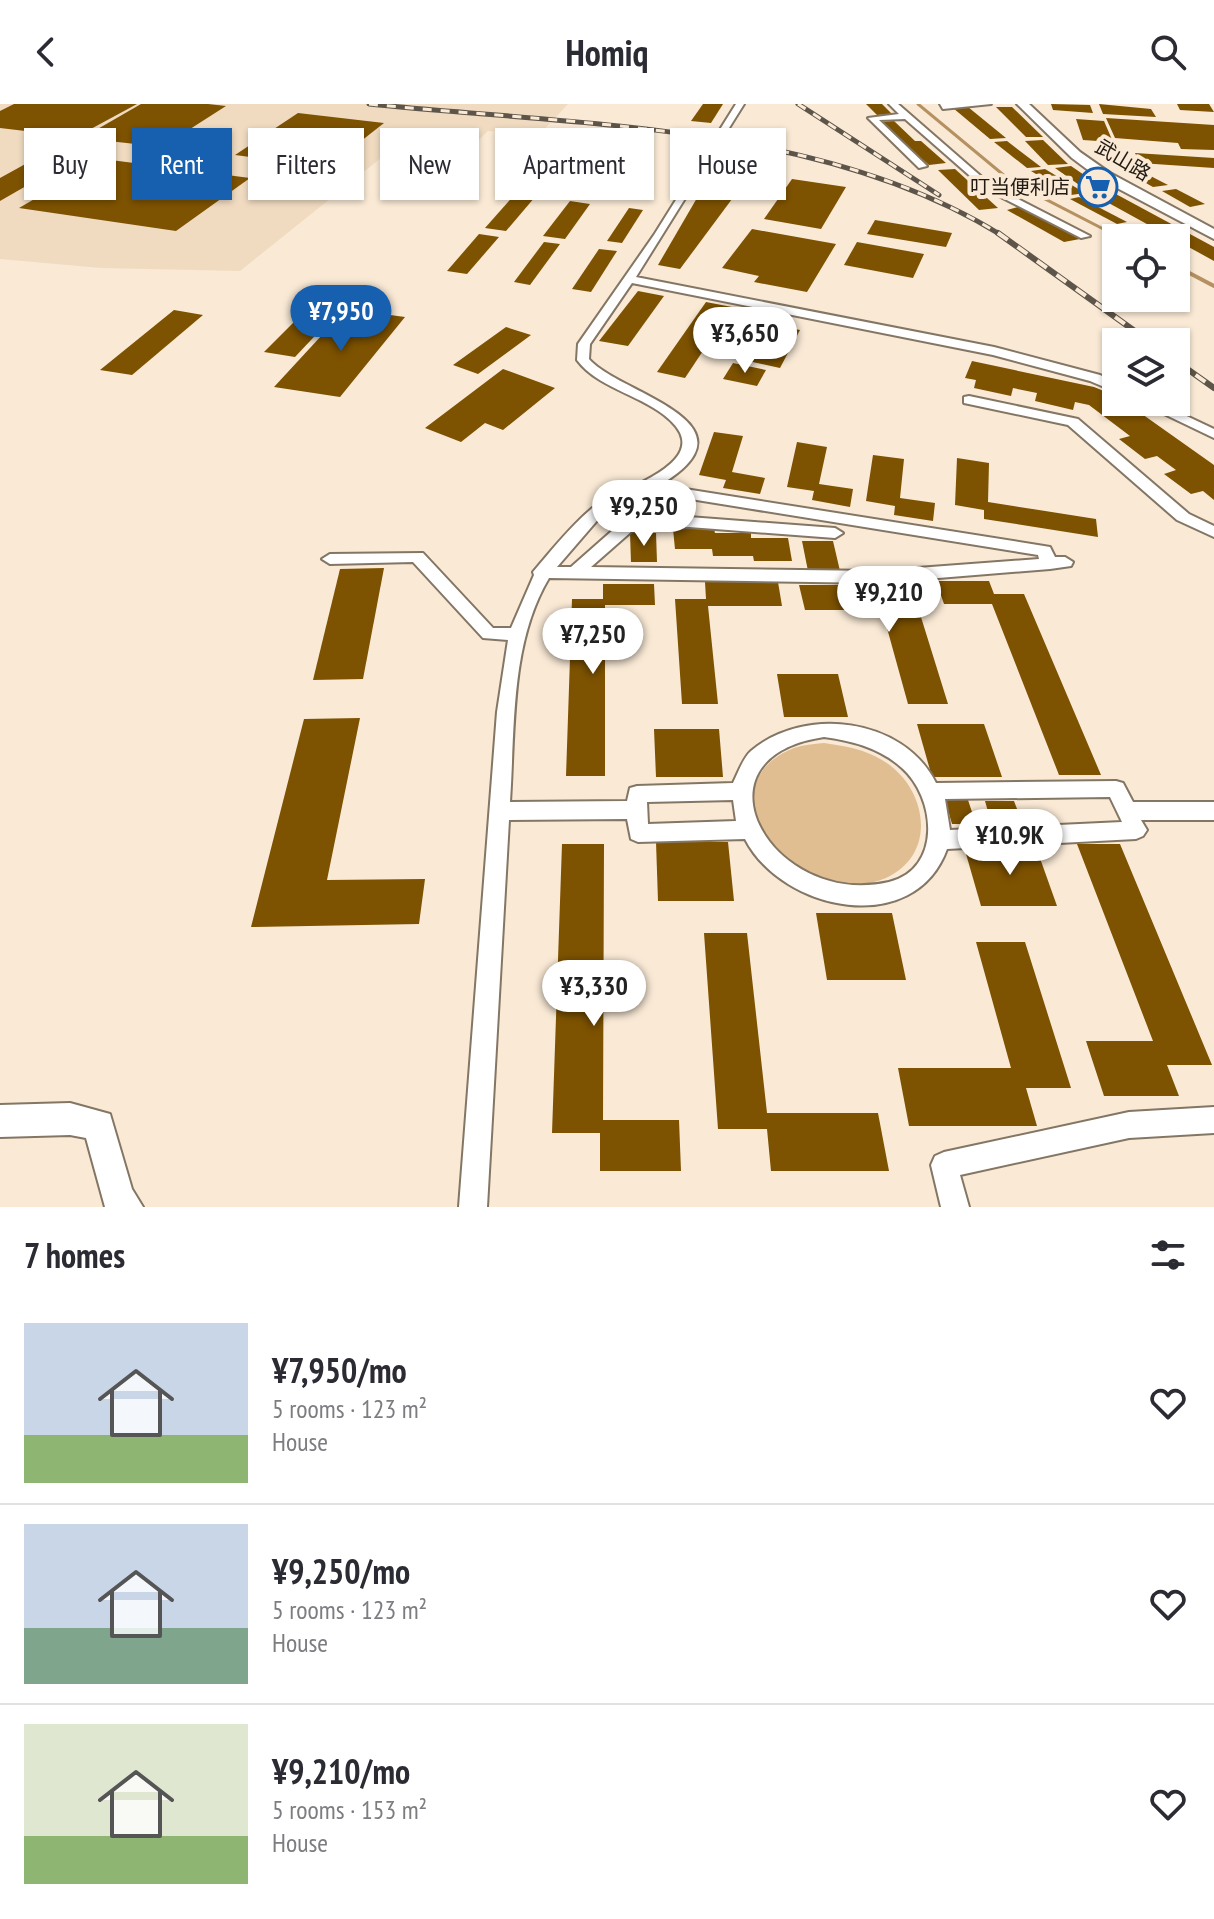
<!DOCTYPE html>
<meta charset="utf-8">
<style>
:root{--surface:#fff;--page:#f7f7f7;--text:#2b2b33;--muted:#7c7c81;--line:#e1e1e2;--accent:#1760af}
body{margin:0;font-family:"PT Sans Narrow","Noto Sans SC",sans-serif;background:var(--page);color:var(--text);height:100vh;display:flex;flex-direction:column;font-size:30px;white-space:nowrap}
*{box-sizing:border-box;margin:0}
p{font-size:26px;color:var(--muted)}
.icon{flex:none;width:44px;height:44px;fill:none;stroke:currentColor;stroke-width:2;stroke-linecap:round;stroke-linejoin:round}
.map{position:relative;height:1103px;overflow:hidden}
.sheet{display:flex;flex-direction:column;background:var(--surface);flex:1}
.sheet>*{flex:none}
.guide{position:absolute;left:24px;top:24px;width:800px;height:72px;display:flex;gap:16px}
.controls{position:absolute;left:1102px;top:120px;display:grid;gap:16px}
.controls a{display:grid;place-items:center;width:88px;height:88px;border-radius:0px;background:var(--surface);box-shadow:0 2px 6px #0004;font-size:40px}
.price{position:absolute;translate:-50% -68px;padding:0 18px;border-radius:28px;background:#fff;color:#222;font-size:26px;line-height:52px;filter:drop-shadow(0 2px 4px #0008)}
.price::after{content:'';position:absolute;left:50%;top:48px;width:24px;height:18px;margin-left:-12px;background:inherit;clip-path:polygon(0 0,100% 0,50% 100%)}
.price.current{background:var(--accent);color:#fff}
ul{padding:0;list-style:none}
li{display:flex;align-items:center;gap:24px;height:200px;padding:0 24px}
li+li{border-top:2px solid var(--line)}
li span{display:grid;place-items:center;flex:none;width:224px;height:160px;border-radius:0px;color:#555}
li>.icon{margin-inline-start:auto}
span .icon{width:96px;height:96px;fill:#fffc;stroke-width:1}
li b{font-size:34px}
h2{display:flex;justify-content:space-between;align-items:center;height:96px;padding:0 24px;font-size:34px}
.pill{padding:0 28px;border-radius:0px;background:var(--surface);box-shadow:0 2px 6px #0004;font-size:28px;line-height:72px}
.pill.current{background:var(--accent);color:#fff}
header{display:flex;justify-content:space-between;align-items:center;height:104px;padding:0 24px;background:var(--surface);font-size:36px;font-weight:700}
.map>svg:first-child{display:block}
.built{fill:#f0dbc1}
.green{fill:#e0be91}
.lines{fill:none;stroke-linecap:round;stroke-linejoin:round}
.stream-far1{stroke:#b59161;stroke-width:3}
.stream{stroke:#b59161;stroke-width:4}
.building{fill:#7d5200}
.minor-casing{stroke:#847664;stroke-width:4}
.tertiary-casing{stroke:#847664;stroke-width:4}
.secondary-casing{stroke:#847664;stroke-width:4}
.minor{fill:#fff;fill-rule:evenodd}
.tertiary{fill:#fff;fill-rule:evenodd}
.secondary{fill:#fff;fill-rule:evenodd}
.rail-far1-casing{stroke:#5e554a;stroke-width:5}
.rail-casing{stroke:#5e554a;stroke-width:6}
.rail-far1{stroke:#f9e9d5;stroke-width:3;stroke-dasharray:9;stroke-linecap:butt}
.rail{stroke:#f9e9d5;stroke-width:4;stroke-dasharray:12;stroke-linecap:butt}
.labels{text-anchor:middle;stroke-width:8;stroke-linejoin:round;paint-order:stroke}
.far-street-label{font-size:20px;fill:#201a13;stroke:#f9e9d5}
.far-poi-label{font-size:20px;fill:#201a13;stroke:#f9e9d5;text-anchor:end}
</style>
<header><svg class="icon" aria-label="back" viewBox="0 0 24 24"><path d="M15 5l-7 7 7 7"/></svg>Homiq<svg class="icon" aria-label="search" viewBox="0 0 24 24"><circle cx="10" cy="10" r="6"/><path d="M15 15l6 6"/></svg></header>
<div class="map">
<svg width="1214" height="1103" viewBox="0 0 1214 1103">
<rect width="100%" height="100%" fill="#f9e9d5"/>
<polygon class="built" points="0,0 568,0 540,30 488,27 451,62 381,54 240,167 101,164 0,155"/>
<path class="green" d="M 824,639 C 845,642 864,645 882,656 C 927,682 939,750 886,774 C 800,812 694,684 794,644 C 803,641 814,640 824,639 Z"/>
<g class="lines">
<polyline class="stream-far1" points="918,0 1012,78 1115,131"/>
<g class="stream">
<polyline points="1111,129 1121,134"/>
<polyline points="1176,162 1214,182"/>
</g>
</g>
<g class="building">
<polygon points="14,0 137,0 76,33 0,24 0,7"/>
<polygon points="141,0 208,0 226,2 162,43 82,34"/>
<polygon points="703,0 723,0 711,19 691,17"/>
<polygon points="866,0 882,0 892,10 877,11"/>
<polygon points="1051,0 1090,1 1093,9 1053,6"/>
<polygon points="1099,0 1151,5 1156,13 1103,10"/>
<polygon points="1177,0 1209,0 1214,8 1180,6"/>
<polygon points="968,3 1006,34 990,35 953,4"/>
<polygon points="996,3 1012,3 1043,33 1026,33"/>
<polygon points="298,9 384,19 328,63 235,51"/>
<polygon points="1106,14 1214,21 1214,46 1181,45 1178,39 1115,34"/>
<polygon points="1076,15 1104,17 1113,38 1083,36"/>
<polygon points="894,17 915,37 921,37 946,59 929,61 880,18"/>
<polygon points="1043,36 1068,60 1048,61 1025,37"/>
<polygon points="1007,37 1041,63 1027,64 994,38"/>
<polygon points="49,47 80,51 0,97 0,74"/>
<polygon points="1135,49 1214,54 1214,64 1140,59"/>
<polygon points="722,51 761,56 680,165 658,161"/>
<polygon points="103,55 250,74 176,127 19,104"/>
<polygon points="1071,62 1109,88 1092,90 1055,64"/>
<polygon points="955,65 998,104 979,106 938,66"/>
<polygon points="1045,65 1085,89 1071,91 1031,67"/>
<polygon points="1139,66 1168,81 1153,83 1126,68"/>
<polygon points="792,75 846,83 821,125 764,115"/>
<polygon points="1176,85 1205,100 1190,103 1162,87"/>
<polygon points="1114,89 1214,143 1214,157 1096,92"/>
<polygon points="515,90 535,93 506,127 485,124"/>
<polygon points="1079,93 1127,118 1117,120 1070,95"/>
<polygon points="570,97 590,100 565,135 543,132"/>
<polygon points="1022,102 1080,135 1064,138 1007,106"/>
<polygon points="629,104 643,106 622,139 607,137"/>
<polygon points="875,116 952,129 946,143 867,130"/>
<polygon points="752,125 836,140 807,188 754,178 759,172 722,164"/>
<polygon points="479,130 499,133 467,170 447,167"/>
<polygon points="544,138 560,140 530,181 514,178"/>
<polygon points="857,138 924,150 913,174 844,161"/>
<polygon points="599,145 617,147 591,188 572,185"/>
<polygon points="638,187 664,192 628,242 599,237"/>
<polygon points="706,198 732,203 685,274 657,268"/>
<polygon points="313,199 342,203 295,253 264,248"/>
<polygon points="346,205 405,213 340,293 274,283"/>
<polygon points="174,206 203,211 132,271 100,266"/>
<polygon points="745,206 778,212 774,221 800,226 780,264 748,257 766,226 737,220"/>
<polygon points="506,223 531,231 478,270 453,261"/>
<polygon points="972,257 1094,283 1116,292 1116,298 1125,298 1214,361 1214,396 1203,387 1191,390 1164,370 1176,366 1157,352 1145,355 1119,335 1130,332 1089,301 1075,298 1073,306 1035,297 1037,289 1013,284 1011,292 974,284 976,276 965,274"/>
<polygon points="733,259 766,266 757,282 723,275"/>
<polygon points="503,265 555,284 503,326 485,319 461,338 425,324"/>
<polygon points="714,328 743,332 732,368 765,374 760,390 723,384 726,376 699,371"/>
<polygon points="797,338 827,343 819,380 853,385 850,403 812,396 814,387 787,383"/>
<polygon points="873,351 904,355 900,394 935,399 933,417 894,411 895,402 866,397"/>
<polygon points="957,354 989,359 988,398 1096,415 1098,433 984,415 984,406 955,401"/>
<polygon points="673,425 714,425 715,429 751,429 751,434 788,434 792,457 754,457 753,452 713,452 712,445 675,445"/>
<polygon points="630,429 656,429 657,458 631,458"/>
<polygon points="802,437 833,437 840,467 808,467"/>
<polygon points="384,464 363,575 313,576 340,465"/>
<polygon points="936,477 989,477 994,490 1024,490 1101,671 1059,671 992,500 944,500"/>
<polygon points="705,478 778,478 782,502 708,502 718,600 682,600 675,495 706,495"/>
<polygon points="603,480 654,480 655,501 605,501 605,672 566,672 572,495 603,495"/>
<polygon points="799,481 881,481 886,497 916,497 948,600 908,600 882,506 805,506"/>
<polygon points="777,570 838,570 848,613 784,613"/>
<polygon points="360,614 327,776 425,775 419,820 251,823 304,615"/>
<polygon points="917,620 984,620 1002,673 932,673"/>
<polygon points="654,625 719,625 723,673 656,673"/>
<polygon points="945,696 968,696 976,720 952,720"/>
<polygon points="985,697 1014,697 1022,718 991,718"/>
<polygon points="656,738 728,738 734,797 658,797"/>
<polygon points="562,740 604,740 603,1016 679,1016 681,1067 600,1067 600,1029 552,1029"/>
<polygon points="1077,740 1120,740 1212,961 1167,961 1179,992 1104,992 1086,937 1153,937"/>
<polygon points="964,743 1036,743 1057,802 981,802"/>
<polygon points="816,809 892,809 906,876 827,876"/>
<polygon points="704,829 747,829 767,1009 878,1009 889,1067 771,1067 767,1025 718,1025"/>
<polygon points="976,838 1025,838 1071,984 1026,984 1037,1022 909,1022 898,964 1011,964"/>
</g>
<g class="lines">
<defs>
<g id="minor">
<path d="M 736,0 L 744,0 L 636,173 L 994,243 L 1100,271 L 1116,279 L 1116,288 L 1090,277 L 993,251 L 632,179 L 590,240 L 589,255 C 619,290 765,318 660,381 L 1044,442 L 1050,443 L 1055,453 L 1065,453 L 1073,458 L 1071,462 L 1050,465 L 877,479 L 549,474 C 510,539 515,624 510,698 L 627,697 L 630,684 L 637,682 L 733,679 C 738,669 743,654 751,647 C 804,602 903,613 936,679 L 1116,677 L 1123,679 L 1133,698 L 1214,698 L 1214,716 L 1141,716 L 1147,726 L 1143,732 L 1136,735 L 947,745 C 914,835 782,807 745,735 L 638,738 L 631,735 L 627,715 L 509,716 L 487,1103 L 459,1103 L 497,608 L 508,536 L 483,534 L 413,458 L 330,460 L 322,455 L 330,450 L 423,449 L 493,524 L 511,524 L 534,471 L 533,468 C 550,448 569,424 590,406 C 617,384 725,358 664,311 C 637,290 597,283 577,256 L 578,240 L 654,131 ZM 647,388 L 1038,451 L 1039,455 L 877,467 L 591,463 L 632,427 L 689,423 L 835,434 L 843,429 L 835,424 L 689,413 L 628,417 L 622,418 L 571,463 L 557,463 L 601,412 ZM 824,633 C 853,637 880,644 902,664 C 936,694 942,765 889,778 C 773,805 684,654 824,633 ZM 1110,693 L 1122,718 L 950,726 L 945,695 ZM 733,696 L 736,717 L 648,720 L 647,698 Z"/>
<polygon points="889,0 898,0 991,81 1090,132 1081,134 985,85 905,15 879,16 927,62 919,64 868,14 899,10"/>
<polygon points="940,0 991,0 943,5"/>
<polygon points="969,292 1078,315 1189,410 1214,422 1214,433 1177,416 1068,321 964,299 964,293"/>
<polygon points="1139,298 1157,298 1214,325 1214,334"/>
<polygon points="1214,1003 1214,1029 1129,1034 960,1071 969,1103 941,1103 931,1061 935,1052 944,1048 1129,1008"/>
</g>
<polygon id="tertiary" points="70,999 110,1010 132,1085 143,1103 105,1103 86,1034 70,1031 0,1033 0,1001"/>
<polygon id="secondary" points="1017,0 1029,0 1080,48 1110,69 1214,125 1214,135 1100,75 1072,54"/>
</defs>
<use href="#minor" class="minor-casing"/>
<use href="#tertiary" class="tertiary-casing"/>
<use href="#secondary" class="secondary-casing"/>
<use href="#minor" class="minor"/>
<use href="#tertiary" class="tertiary"/>
<use href="#secondary" class="secondary"/>
<defs>
<g id="rail-far1">
<path d="M 369,0 C 574,21 821,19 1001,131"/>
<polyline points="798,0 939,91"/>
</g>
<g id="rail">
<polyline points="998,129 1150,238"/>
<polyline points="1176,257 1214,284"/>
</g>
</defs>
<use href="#rail-far1" class="rail-far1-casing"/>
<use href="#rail" class="rail-casing"/>
<use href="#rail-far1" class="rail-far1"/>
<use href="#rail" class="rail"/>
</g>
<defs>
<symbol id="supermarket-ring" viewBox="-11 -11 22 22"><circle r="9.5" fill="#f9e9d5" stroke="#1760af" stroke-width="1.5"/><path d="M-6-5.5h2.5l.6 2H6L4.5 2H-2.5L-4.4-4H-6ZM-1.5 3.2a1.3 1.3 0 1 0 .1 0ZM3 3.2a1.3 1.3 0 1 0 .1 0Z" fill="#1760af"/></symbol>
</defs>
<g fill-rule="evenodd">
<use href="#supermarket-ring" x="1076" y="61" width="44" height="44"/>
</g>
<g class="labels">
<g class="far-street-label">
<text transform="translate(1123 56) rotate(31)" y="7">武山路</text>
</g>
<g class="far-poi-label">
<text x="1070" y="90">叮当便利店</text>
</g>
</g>
</svg>
<div class="controls">
<a><svg class="icon" aria-label="locate" viewBox="0 0 24 24"><circle cx="12" cy="12" r="6"/><path d="M12 2v4M12 18v4M2 12h4M18 12h4"/></svg></a>
<a><svg class="icon" aria-label="layers" viewBox="0 0 24 24"><path d="M12 4l9 5-9 5-9-5zM3 14l9 5 9-5"/></svg></a>
</div>
<b class="price current" style="left:341px;top:249px">¥7,950</b>
<b class="price" style="left:745px;top:271px">¥3,650</b>
<b class="price" style="left:644px;top:444px">¥9,250</b>
<b class="price" style="left:889px;top:530px">¥9,210</b>
<b class="price" style="left:593px;top:572px">¥7,250</b>
<b class="price" style="left:1010px;top:773px">¥10.9K</b>
<b class="price" style="left:594px;top:924px">¥3,330</b>
<div class="guide">
<a class="pill">Buy</a>
<a class="pill current">Rent</a>
<a class="pill">Filters</a>
<a class="pill">New</a>
<a class="pill">Apartment</a>
<a class="pill">House</a>
</div>
</div>
<section class="sheet">
<h2>7 homes<svg class="icon" aria-label="filters" viewBox="0 0 24 24"><path d="M4 7h16M4 17h16"/><circle cx="9" cy="7" r="2"/><circle cx="15" cy="17" r="2"/></svg></h2>
<ul>
<li><span style="background:linear-gradient(#c9d6e8 70%,#8fb573 0)"><svg class="icon" aria-label="home" viewBox="0 0 24 24"><path d="M3 11l9-7 9 7M6 9v11h12V9"/></svg></span><div><b>¥7,950/mo</b><p>5 rooms · 123 m²</p><p>House</p></div><svg class="icon" aria-label="heart" viewBox="0 0 24 24"><path d="M12 20l-8-8c-3-5 5-10 8-4 3-6 11-1 8 4z"/></svg></li>
<li><span style="background:linear-gradient(#c9d6e8 65%,#7fa58c 0)"><svg class="icon" aria-label="home" viewBox="0 0 24 24"><path d="M3 11l9-7 9 7M6 9v11h12V9"/></svg></span><div><b>¥9,250/mo</b><p>5 rooms · 123 m²</p><p>House</p></div><svg class="icon" aria-label="heart" viewBox="0 0 24 24"><path d="M12 20l-8-8c-3-5 5-10 8-4 3-6 11-1 8 4z"/></svg></li>
<li><span style="background:linear-gradient(#dfe7d0 70%,#8fb573 0)"><svg class="icon" aria-label="home" viewBox="0 0 24 24"><path d="M3 11l9-7 9 7M6 9v11h12V9"/></svg></span><div><b>¥9,210/mo</b><p>5 rooms · 153 m²</p><p>House</p></div><svg class="icon" aria-label="heart" viewBox="0 0 24 24"><path d="M12 20l-8-8c-3-5 5-10 8-4 3-6 11-1 8 4z"/></svg></li>
</ul>
</section>
